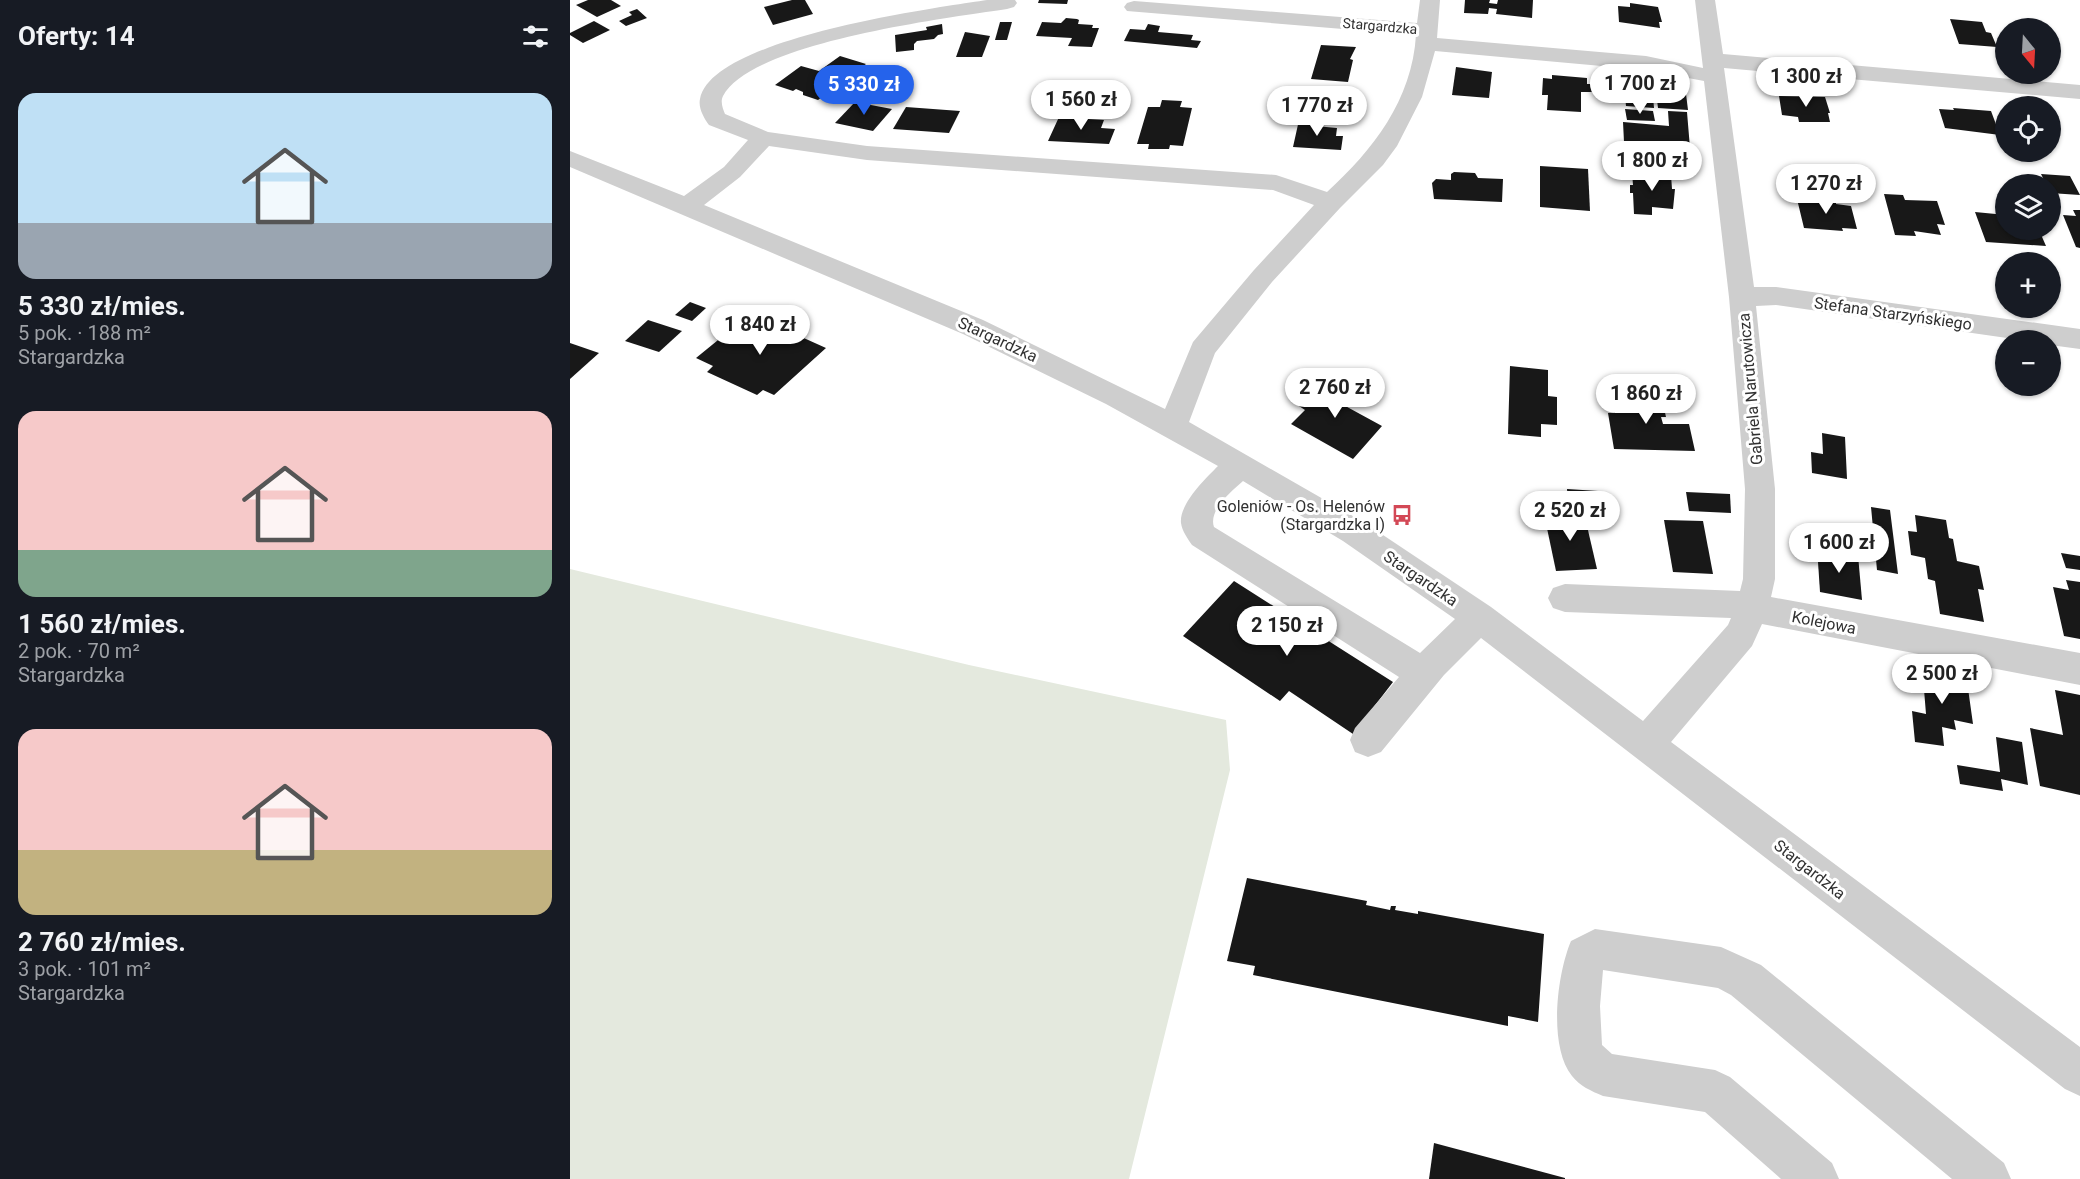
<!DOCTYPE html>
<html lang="pl">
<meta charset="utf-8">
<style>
:root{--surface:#171b24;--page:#242831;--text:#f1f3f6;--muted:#9ea1a6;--accent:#2563eb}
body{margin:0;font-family:Roboto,sans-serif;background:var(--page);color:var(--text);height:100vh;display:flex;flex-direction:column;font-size:22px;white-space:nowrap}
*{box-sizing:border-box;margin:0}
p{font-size:20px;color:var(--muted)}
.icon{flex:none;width:33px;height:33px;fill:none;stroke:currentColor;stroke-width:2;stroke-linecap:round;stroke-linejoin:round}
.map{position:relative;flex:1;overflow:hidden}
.panel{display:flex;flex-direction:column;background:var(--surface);width:570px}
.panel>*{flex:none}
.needle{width:39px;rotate:162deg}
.tools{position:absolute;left:1425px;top:18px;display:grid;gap:12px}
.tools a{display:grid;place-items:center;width:66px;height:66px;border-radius:50%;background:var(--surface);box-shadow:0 2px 4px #0004;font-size:30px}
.price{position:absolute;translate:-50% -51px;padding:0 14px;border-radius:21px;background:#fff;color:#222;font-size:20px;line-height:39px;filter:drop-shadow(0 2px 3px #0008)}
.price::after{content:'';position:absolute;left:50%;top:36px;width:18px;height:14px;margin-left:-9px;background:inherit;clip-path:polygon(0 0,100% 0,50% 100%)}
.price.on{background:var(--accent);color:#fff}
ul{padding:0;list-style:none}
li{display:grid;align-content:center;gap:12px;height:318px;padding:0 18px}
li span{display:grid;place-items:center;height:186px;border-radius:18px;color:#555}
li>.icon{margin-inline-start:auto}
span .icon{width:108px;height:108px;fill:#fffc;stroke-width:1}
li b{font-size:26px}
h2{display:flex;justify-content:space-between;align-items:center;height:72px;padding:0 18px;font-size:26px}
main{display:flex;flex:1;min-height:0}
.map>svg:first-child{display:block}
.green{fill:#e4e9de}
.building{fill:#181818}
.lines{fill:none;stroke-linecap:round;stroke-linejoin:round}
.minor{fill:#cecece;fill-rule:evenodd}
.labels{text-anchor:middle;stroke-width:6;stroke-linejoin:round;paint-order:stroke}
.far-street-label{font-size:14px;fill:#313131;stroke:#fff}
.street-label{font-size:16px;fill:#313131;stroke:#fff}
.poi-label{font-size:16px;fill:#313131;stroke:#fff;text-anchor:end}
</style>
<main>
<section class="panel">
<h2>Oferty: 14<svg class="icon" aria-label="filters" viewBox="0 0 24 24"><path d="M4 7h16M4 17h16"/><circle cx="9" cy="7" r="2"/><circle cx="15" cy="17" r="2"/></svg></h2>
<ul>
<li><span style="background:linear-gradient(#bfe0f5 70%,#9aa5b1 0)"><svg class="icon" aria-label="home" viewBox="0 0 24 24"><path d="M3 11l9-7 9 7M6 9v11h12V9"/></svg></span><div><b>5 330 zł/mies.</b><p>5 pok. · 188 m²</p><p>Stargardzka</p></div></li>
<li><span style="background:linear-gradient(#f6c9c9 75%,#7fa58c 0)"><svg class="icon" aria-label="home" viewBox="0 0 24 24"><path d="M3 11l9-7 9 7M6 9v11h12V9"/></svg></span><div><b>1 560 zł/mies.</b><p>2 pok. · 70 m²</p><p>Stargardzka</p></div></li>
<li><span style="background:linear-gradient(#f6c9c9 65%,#c2b280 0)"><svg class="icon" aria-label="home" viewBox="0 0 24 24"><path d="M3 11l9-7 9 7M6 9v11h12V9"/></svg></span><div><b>2 760 zł/mies.</b><p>3 pok. · 101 m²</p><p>Stargardzka</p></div></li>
</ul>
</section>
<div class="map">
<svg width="1510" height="1179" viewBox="0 0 1510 1179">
<rect width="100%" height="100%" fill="#fff"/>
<polygon class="green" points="0,569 399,665 656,720 660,770 559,1179 0,1179"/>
<g class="building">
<polygon points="18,0 41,0 51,6 27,17 6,5"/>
<polygon points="222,0 235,0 243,14 203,25 194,7"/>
<polygon points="469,0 498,0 497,4 468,3"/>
<polygon points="895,0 920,0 919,3 927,4 928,0 963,0 962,18 926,14 927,9 919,8 918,14 894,13"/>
<polygon points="1060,3 1088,7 1092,22 1089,22 1090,28 1049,22 1048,6 1060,7"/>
<polygon points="67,9 77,18 56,26 49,21 62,15 59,12"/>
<polygon points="496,18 507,19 509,20 508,24 523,25 522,28 529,28 522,47 498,46 502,38 466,36 472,22 491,23"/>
<polygon points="1380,19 1412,22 1416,32 1421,33 1427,47 1389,44"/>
<polygon points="24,21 40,30 13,43 0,35 0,33"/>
<polygon points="430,22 442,22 437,40 425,40"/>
<polygon points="372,24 373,34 368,35 364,39 347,41 344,44 344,50 326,52 325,35 357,30 356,27"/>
<polygon points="578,24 590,26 588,32 623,35 621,40 631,41 627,48 554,41 560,29 575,30"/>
<polygon points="395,32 420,36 412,57 386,57"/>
<polygon points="751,45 786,47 780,59 783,60 778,82 741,79"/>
<polygon points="270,56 296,64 248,100 233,95 233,92 226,89 223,91 205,85 231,66 249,71"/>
<polygon points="886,67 922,72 919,98 882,95"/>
<polygon points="982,75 1017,78 1017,84 1022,84 1022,92 1011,92 1011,112 977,110 978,95 972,95 973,78 982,79"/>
<polygon points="1056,83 1079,84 1080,94 1057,92"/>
<polygon points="1085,84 1115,86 1118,110 1088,108"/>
<polygon points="1055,96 1083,97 1084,108 1056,106"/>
<polygon points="1209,96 1255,97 1260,113 1258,113 1260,122 1229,122 1228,117 1212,115"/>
<polygon points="592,100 612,101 610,107 622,108 613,146 600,145 599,149 578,149 579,144 567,144 578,107 590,107"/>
<polygon points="285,102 322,109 303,131 265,123"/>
<polygon points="336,107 390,111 379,133 323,129"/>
<polygon points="1383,108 1421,111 1430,135 1375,128 1369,109 1384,110"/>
<polygon points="1055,109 1083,111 1085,121 1057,120"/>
<polygon points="1098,111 1117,112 1120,148 1054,142 1053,122 1099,126"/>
<polygon points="509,115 514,115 518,119 534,120 531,128 545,129 539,144 478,141 489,117 502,118"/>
<polygon points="729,120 746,121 745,126 767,128 766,136 773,136 771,150 723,147"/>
<polygon points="970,166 1018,169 1020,211 970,207"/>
<polygon points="884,172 905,173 908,178 933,179 932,202 864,199 862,183 866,179 881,180 881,174"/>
<polygon points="1062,172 1101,175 1102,189 1105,189 1103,209 1082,207 1082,215 1064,214 1063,193 1060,193 1060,185 1063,185"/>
<polygon points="1471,174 1500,176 1510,195 1480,193 1480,184 1476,184"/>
<polygon points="1314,194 1333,195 1335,200 1367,201 1375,225 1367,224 1371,235 1344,231 1346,236 1325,235"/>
<polygon points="1227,199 1266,201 1266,204 1281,206 1287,229 1272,228 1273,231 1234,228"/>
<polygon points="1503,210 1510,210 1510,248 1506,247 1493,215 1506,216"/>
<polygon points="1405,212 1436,215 1436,230 1469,230 1476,246 1416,242"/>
<polygon points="120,302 136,308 122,321 105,315"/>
<polygon points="180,314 256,348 204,395 193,390 187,395 137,372 143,366 126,358"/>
<polygon points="78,320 112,331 89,352 55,341"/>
<polygon points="0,343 29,353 0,379"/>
<polygon points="940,366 978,370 978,396 987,397 987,425 971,424 971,437 938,434"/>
<polygon points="760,375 783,387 768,402 812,426 783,459 721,424 735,410 729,406"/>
<polygon points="1034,394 1091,395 1096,417 1091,417 1093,424 1119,424 1125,451 1044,449 1038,413 1044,413 1041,396 1035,396"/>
<polygon points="1252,433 1275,437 1277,479 1242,473 1241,452 1253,454"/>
<polygon points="997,489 1028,491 1029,502 998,501"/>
<polygon points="1116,492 1160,494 1161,513 1119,511"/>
<polygon points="1301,507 1320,510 1328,574 1307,570"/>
<polygon points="1014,513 1027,569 986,571 974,514"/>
<polygon points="1345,515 1376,520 1379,538 1383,539 1387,561 1409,566 1414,590 1408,589 1414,622 1370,614 1365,581 1358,579 1355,558 1341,555 1338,531 1347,532"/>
<polygon points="1094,520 1133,521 1143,574 1103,572"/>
<polygon points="1247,547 1288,555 1292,600 1250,592"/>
<polygon points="1491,553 1510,556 1510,570 1496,568"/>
<polygon points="1496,580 1510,582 1510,639 1494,636 1483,587 1499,590"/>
<polygon points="664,581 823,682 783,734 719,691 710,701 613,636"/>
<polygon points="1352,665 1396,674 1403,724 1384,720 1386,730 1372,727 1374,746 1345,742 1342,711 1356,714"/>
<polygon points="1485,690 1510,695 1510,795 1470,786 1460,728 1493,735"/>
<polygon points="1426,737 1452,742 1458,785 1431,779 1433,791 1390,784 1387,765 1430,772"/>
<polygon points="677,878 797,901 796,905 820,910 821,906 826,906 825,910 848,914 848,911 974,934 968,1022 938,1016 938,1026 683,975 685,966 657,961"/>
<polygon points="864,1143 995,1178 995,1179 859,1179"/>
</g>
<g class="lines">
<g class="minor">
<path d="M 417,0 L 445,0 L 447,3 L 444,7 L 437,9 C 378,18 181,42 153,96 C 150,102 153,109 155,114 L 198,132 L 297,146 L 706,175 L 757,192 C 803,150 842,100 846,35 L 557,11 L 554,7 L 557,3 L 564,1 L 847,23 L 850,0 L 870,0 L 867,38 L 1076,56 L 1133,68 L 1125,0 L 1145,0 L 1153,54 L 1510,85 L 1510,99 L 1154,68 L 1184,287 L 1206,287 L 1510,329 L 1510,349 L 1480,345 L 1480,340 L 1451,340 L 1206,305 L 1186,306 L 1205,489 L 1205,579 L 1201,597 L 1510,653 L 1510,685 L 1192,624 L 1182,646 L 1101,742 L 1510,1047 L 1510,1096 L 1495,1089 L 911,638 L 874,675 L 811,752 L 798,757 L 785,752 L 780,740 L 785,728 L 829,677 L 622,545 C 618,539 612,531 611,523 C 609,504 636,478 648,466 L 536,404 L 393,334 L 0,167 L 0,151 L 114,196 L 154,167 L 178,140 L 139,125 C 134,118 128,108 130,99 C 141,38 364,8 417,0 ZM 865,51 L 1076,70 L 1134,81 L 1159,297 L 1175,489 L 1173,579 L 1170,591 L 995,584 L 983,588 L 978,598 L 983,608 L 995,612 L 1161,618 L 1158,625 L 1073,721 L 921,607 L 795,523 L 619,422 L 645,353 L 702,282 L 770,208 L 813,165 L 827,146 L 852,97 ZM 199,146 L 297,160 L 703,190 L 744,205 L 684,270 L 623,342 L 595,409 L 413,320 L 134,205 L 170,177 ZM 673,481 L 773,541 L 885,619 L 850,653 L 644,527 C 638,510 662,491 673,481 Z"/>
<path d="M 1025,929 L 1151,947 L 1191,965 L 1434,1163 L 1441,1179 L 1382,1179 L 1161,995 L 1148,988 L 1033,970 L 1030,1006 L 1032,1045 L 1042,1054 L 1145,1070 L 1160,1077 L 1262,1163 L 1269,1179 L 1211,1179 L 1135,1112 L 1033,1096 C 1021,1091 1010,1086 1002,1076 C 978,1046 987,974 1001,941 Z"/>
</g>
</g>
<defs>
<symbol id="bus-bare" viewBox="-9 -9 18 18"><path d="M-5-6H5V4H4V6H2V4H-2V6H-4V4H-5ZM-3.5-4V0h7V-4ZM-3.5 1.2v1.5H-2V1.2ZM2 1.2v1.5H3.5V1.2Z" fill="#d34856" stroke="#fff" stroke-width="2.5" paint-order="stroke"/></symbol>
</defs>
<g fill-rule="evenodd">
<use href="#bus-bare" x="817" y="500" width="30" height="30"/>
</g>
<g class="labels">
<g class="far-street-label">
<text transform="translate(810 26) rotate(5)" y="5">Stargardzka</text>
</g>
<g class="street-label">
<text transform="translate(1323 313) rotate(8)" y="6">Stefana Starzyńskiego</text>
<text transform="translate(428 339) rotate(25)" y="6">Stargardzka</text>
<text transform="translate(1180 389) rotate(-95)" y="6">Gabriela Narutowicza</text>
<text transform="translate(851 578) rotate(34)" y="6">Stargardzka</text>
<text transform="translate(1254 622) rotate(11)" y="6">Kolejowa</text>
<text transform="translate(1240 869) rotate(38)" y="6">Stargardzka</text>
</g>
<g class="poi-label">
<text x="815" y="512">Goleniów - Os. Helenów<tspan x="815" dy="18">(Stargardzka I)</tspan></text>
</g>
</g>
</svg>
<div class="tools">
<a><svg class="needle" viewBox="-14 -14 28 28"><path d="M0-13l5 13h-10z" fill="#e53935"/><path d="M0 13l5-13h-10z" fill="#9ea1a6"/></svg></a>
<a><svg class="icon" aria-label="locate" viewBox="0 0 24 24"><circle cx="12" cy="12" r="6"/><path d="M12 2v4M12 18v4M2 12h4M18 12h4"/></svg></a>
<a><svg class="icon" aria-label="layers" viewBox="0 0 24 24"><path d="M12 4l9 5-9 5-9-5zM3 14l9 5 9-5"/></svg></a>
<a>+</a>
<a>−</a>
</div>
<b class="price" style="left:1236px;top:108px">1 300 zł</b>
<b class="price" style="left:1070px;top:115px">1 700 zł</b>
<b class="price on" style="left:294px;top:116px">5 330 zł</b>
<b class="price" style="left:511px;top:131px">1 560 zł</b>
<b class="price" style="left:747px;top:137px">1 770 zł</b>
<b class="price" style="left:1082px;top:192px">1 800 zł</b>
<b class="price" style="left:1256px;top:215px">1 270 zł</b>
<b class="price" style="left:190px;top:356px">1 840 zł</b>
<b class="price" style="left:765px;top:419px">2 760 zł</b>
<b class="price" style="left:1076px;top:425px">1 860 zł</b>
<b class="price" style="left:1000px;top:542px">2 520 zł</b>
<b class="price" style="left:1269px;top:574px">1 600 zł</b>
<b class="price" style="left:717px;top:657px">2 150 zł</b>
<b class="price" style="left:1372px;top:705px">2 500 zł</b>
</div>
</main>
